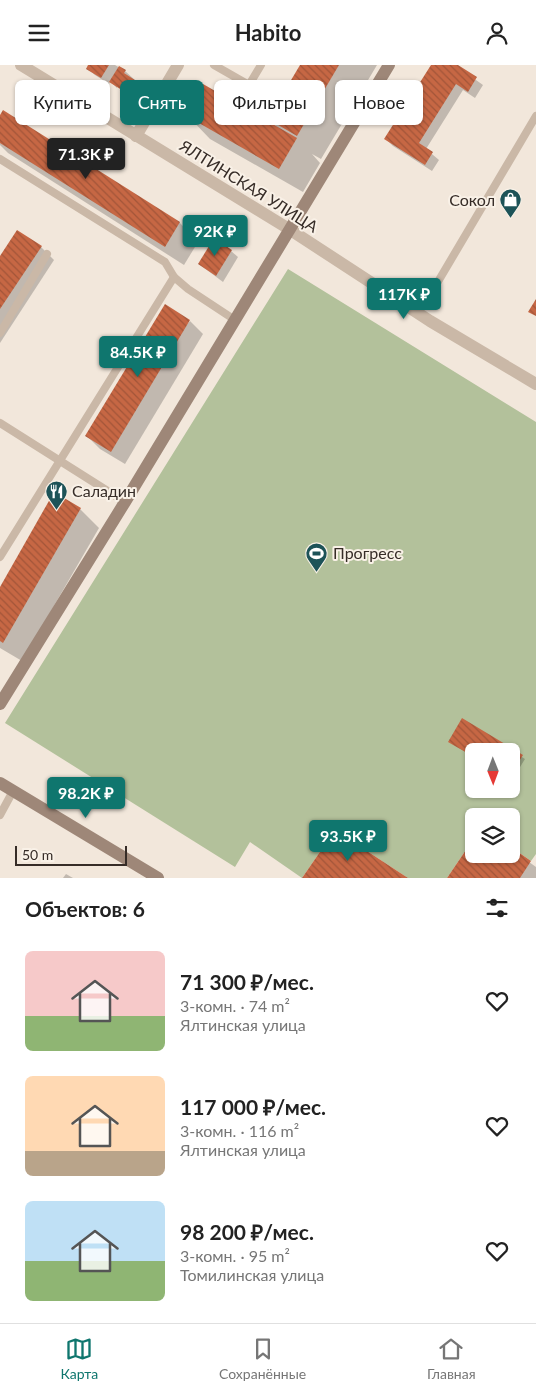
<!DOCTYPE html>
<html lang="ru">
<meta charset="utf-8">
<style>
:root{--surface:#fff;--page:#f2f2f2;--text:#222;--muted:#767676;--line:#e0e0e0;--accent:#0f766e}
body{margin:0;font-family:Lato,sans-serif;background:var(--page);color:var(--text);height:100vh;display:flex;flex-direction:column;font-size:19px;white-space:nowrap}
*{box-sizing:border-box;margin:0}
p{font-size:16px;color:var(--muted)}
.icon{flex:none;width:28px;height:28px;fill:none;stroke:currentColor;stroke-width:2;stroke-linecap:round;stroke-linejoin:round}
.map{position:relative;height:813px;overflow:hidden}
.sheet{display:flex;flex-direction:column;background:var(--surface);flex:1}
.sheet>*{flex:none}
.hud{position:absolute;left:15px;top:15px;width:506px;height:45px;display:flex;gap:10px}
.needle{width:32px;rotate:179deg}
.tools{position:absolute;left:465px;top:678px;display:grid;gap:10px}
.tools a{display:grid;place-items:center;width:55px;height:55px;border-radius:8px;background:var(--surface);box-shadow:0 1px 4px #0004;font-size:25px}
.scale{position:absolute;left:15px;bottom:12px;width:112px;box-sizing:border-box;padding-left:5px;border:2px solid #362c27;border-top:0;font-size:14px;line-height:18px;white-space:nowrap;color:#362c27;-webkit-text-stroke:4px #f9f1e7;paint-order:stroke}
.price{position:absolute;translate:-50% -42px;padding:0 11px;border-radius:5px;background:var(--accent);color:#fff;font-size:16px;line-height:32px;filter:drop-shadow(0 1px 2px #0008)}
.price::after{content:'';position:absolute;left:50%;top:30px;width:15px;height:11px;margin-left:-8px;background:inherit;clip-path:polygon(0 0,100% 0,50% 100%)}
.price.selected{background:#222;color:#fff}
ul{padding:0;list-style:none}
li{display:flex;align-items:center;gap:15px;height:125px;padding:0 25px}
li span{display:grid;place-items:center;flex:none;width:140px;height:100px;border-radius:8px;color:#555}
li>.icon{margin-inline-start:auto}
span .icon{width:60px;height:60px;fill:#fffc;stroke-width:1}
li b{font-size:21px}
h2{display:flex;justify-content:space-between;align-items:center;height:60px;padding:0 25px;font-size:21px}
.chip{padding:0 18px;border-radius:8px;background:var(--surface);box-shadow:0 1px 4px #0004;font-size:18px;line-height:45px}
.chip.selected{background:var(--accent);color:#fff}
header{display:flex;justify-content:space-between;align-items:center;height:65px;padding:0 25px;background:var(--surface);font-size:22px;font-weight:700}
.menu{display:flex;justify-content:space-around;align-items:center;height:70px;border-top:1px solid var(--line);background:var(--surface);font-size:14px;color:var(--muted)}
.menu a{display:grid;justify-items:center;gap:2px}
.menu .selected{color:var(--accent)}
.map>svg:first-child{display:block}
.pitch{fill:#b3c19b;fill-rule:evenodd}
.shadow{fill:#0003}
.building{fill:url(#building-back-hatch)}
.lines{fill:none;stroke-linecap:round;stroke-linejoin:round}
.lane{stroke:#cab8a7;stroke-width:8}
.street{stroke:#cab8a7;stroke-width:12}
.secondary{stroke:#9e8778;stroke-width:12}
.labels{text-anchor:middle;stroke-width:4;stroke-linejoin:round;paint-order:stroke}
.street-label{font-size:16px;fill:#362c27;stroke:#f9f1e7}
.poi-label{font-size:16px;fill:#362c27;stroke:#f9f1e7;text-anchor:start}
</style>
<header><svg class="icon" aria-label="menu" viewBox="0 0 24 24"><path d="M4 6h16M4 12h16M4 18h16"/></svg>Habito<svg class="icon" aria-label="person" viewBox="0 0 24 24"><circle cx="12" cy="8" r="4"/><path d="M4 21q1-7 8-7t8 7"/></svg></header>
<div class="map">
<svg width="536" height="813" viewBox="0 0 536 813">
<defs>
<pattern id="building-back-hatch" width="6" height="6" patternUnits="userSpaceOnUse" patternTransform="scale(1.25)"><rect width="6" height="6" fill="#c66744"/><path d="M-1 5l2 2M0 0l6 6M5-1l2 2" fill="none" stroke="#a25539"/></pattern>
</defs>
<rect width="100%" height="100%" fill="#f2e7db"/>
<path class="pitch" d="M 288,204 L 536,357 L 536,789 L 531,796 L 511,782 L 511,751 L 474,751 L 474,773 L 447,813 L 408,813 L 335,765 L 302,813 L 250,777 L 235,802 L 5,658 ZM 474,686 L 511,686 L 511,724 L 474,724 Z"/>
<g class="shadow">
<polygon points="90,0 115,0 125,6 147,26 140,38 117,24 138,36 139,34 117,21 117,23 110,16 109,19 95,10 88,4"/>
<polygon points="301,0 377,0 321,94 312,89 320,98 303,127 210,74 187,50 278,63 269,54"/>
<polygon points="432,0 455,0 483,20 475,33 463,25 426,84 439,95 432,106 393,81 386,74"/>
<polygon points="4,47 180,158 198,177 184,200 8,88 0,80 0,53"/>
<polygon points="41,182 54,195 0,278 0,194"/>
<polygon points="231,186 238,192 223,217 199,199"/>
<polygon points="190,256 203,269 125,399 100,384 87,371"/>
<polygon points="80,444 99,463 22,596 0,583 0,524"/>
<polygon points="462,655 525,694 512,715 511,686 474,686 474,692 453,679"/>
<polygon points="474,775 474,789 511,789 511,784 536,802 536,813 449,813"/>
<polygon points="66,809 73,813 63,813"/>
</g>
<g class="building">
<polygon points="88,0 109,0 101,13 86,4"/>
<polygon points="300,0 339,0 297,71 268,54"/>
<polygon points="431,0 458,0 477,12 468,27 456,19 419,78 433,87 425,100 384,74"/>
<polygon points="119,1 126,5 124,8 141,19 133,32 109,17"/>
<polygon points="203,19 297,73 279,104 185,50"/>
<polygon points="3,45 180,157 165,182 0,78 0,50"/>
<polygon points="17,165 42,181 0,244 0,191"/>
<polygon points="214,173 232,185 216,211 198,199"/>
<polygon points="536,234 536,251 528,247"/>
<polygon points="165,239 190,255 111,387 85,371"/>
<polygon points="54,427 81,443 3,578 0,576 0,522"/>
<polygon points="462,653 523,690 511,709 511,686 474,686 474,692 448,677"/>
<polygon points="335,765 408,813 302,813"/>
<polygon points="474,773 474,789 511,789 511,782 531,796 520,813 447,813"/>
</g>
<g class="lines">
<g class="lane">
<polyline points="214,0 249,20 261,0"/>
<polyline points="0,94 165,197 174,212"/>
<polyline points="436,220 536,51"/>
<polyline points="0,268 47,189"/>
<polyline points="0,358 125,437"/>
<polyline points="0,492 174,212 188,224 235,255"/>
<polyline points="0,750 13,726"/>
</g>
<g class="street">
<polyline points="21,0 289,164 430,256 536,319"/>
<polyline points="136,71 178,0"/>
</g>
<g class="secondary">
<polyline points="0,639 125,437 389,0"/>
<polyline points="0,718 158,813"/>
</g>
</g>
<defs>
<symbol id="shop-pin" viewBox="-11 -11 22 30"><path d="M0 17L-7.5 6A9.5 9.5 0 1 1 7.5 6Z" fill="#1d5358" stroke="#f9f1e7"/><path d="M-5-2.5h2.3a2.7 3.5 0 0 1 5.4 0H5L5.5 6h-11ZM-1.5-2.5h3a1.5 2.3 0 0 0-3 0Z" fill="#fff"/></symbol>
<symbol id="restaurant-pin" viewBox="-11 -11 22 30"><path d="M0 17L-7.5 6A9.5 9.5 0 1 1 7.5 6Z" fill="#1d5358" stroke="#f9f1e7"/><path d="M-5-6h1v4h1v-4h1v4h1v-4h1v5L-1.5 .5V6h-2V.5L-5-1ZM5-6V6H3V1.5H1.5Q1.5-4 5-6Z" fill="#fff"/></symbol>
<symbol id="stadium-pin" viewBox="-11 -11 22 30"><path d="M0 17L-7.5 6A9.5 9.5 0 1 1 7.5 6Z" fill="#1d5358" stroke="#f9f1e7"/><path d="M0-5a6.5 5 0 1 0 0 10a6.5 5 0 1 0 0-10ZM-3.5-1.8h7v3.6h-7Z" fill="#fff"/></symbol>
</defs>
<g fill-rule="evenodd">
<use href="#shop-pin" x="498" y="122" width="25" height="34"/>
<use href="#restaurant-pin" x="44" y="414" width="25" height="34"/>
<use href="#stadium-pin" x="304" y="476" width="25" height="34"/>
</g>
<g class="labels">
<g class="street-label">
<text transform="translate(249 121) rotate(32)" y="6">ЯЛТИНСКАЯ УЛИЦА</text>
</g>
<g class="poi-label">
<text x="495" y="141" text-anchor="end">Сокол</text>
<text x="72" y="432">Саладин</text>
<text x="333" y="494">Прогресс</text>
</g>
</g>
</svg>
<div class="tools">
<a><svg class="needle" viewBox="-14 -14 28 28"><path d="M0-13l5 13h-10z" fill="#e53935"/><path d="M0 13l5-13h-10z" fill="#767676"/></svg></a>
<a><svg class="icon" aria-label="layers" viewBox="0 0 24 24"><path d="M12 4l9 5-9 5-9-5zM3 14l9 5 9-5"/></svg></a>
</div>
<div class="scale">50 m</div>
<b class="price selected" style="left:86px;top:115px">71.3K ₽</b>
<b class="price" style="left:215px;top:192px">92K ₽</b>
<b class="price" style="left:404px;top:255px">117K ₽</b>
<b class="price" style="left:138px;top:313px">84.5K ₽</b>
<b class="price" style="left:86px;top:754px">98.2K ₽</b>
<b class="price" style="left:348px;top:797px">93.5K ₽</b>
<div class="hud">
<a class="chip">Купить</a>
<a class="chip selected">Снять</a>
<a class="chip">Фильтры</a>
<a class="chip">Новое</a>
</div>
</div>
<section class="sheet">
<h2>Объектов: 6<svg class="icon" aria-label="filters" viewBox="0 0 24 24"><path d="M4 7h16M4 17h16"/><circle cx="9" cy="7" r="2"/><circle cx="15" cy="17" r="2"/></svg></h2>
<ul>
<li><span style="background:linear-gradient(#f6c9c9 65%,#8fb573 0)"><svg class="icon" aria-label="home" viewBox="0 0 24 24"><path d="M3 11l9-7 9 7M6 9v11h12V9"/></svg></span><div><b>71 300 ₽/мес.</b><p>3-комн. · 74 m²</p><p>Ялтинская улица</p></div><svg class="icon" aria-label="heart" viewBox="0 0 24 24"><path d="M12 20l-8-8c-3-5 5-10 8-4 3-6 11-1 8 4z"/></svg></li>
<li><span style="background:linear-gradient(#ffd9b3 75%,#b9a48a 0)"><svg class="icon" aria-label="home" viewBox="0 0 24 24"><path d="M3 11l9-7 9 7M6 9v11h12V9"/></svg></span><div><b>117 000 ₽/мес.</b><p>3-комн. · 116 m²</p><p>Ялтинская улица</p></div><svg class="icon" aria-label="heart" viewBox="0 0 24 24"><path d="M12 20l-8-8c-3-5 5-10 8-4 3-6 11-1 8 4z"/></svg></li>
<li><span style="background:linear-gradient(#bfe0f5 60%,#8fb573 0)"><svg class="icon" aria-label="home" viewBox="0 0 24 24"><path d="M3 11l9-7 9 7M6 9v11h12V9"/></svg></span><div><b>98 200 ₽/мес.</b><p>3-комн. · 95 m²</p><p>Томилинская улица</p></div><svg class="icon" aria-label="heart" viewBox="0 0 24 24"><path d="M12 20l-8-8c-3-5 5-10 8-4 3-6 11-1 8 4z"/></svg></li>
</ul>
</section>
<nav class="menu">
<a class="selected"><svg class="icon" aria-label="map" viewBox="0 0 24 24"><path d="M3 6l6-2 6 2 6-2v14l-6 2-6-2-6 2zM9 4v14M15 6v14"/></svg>Карта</a>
<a><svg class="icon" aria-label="saved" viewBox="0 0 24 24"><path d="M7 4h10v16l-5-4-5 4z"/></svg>Сохранённые</a>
<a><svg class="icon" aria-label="home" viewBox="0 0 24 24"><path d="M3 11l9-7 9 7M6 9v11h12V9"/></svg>Главная</a>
</nav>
